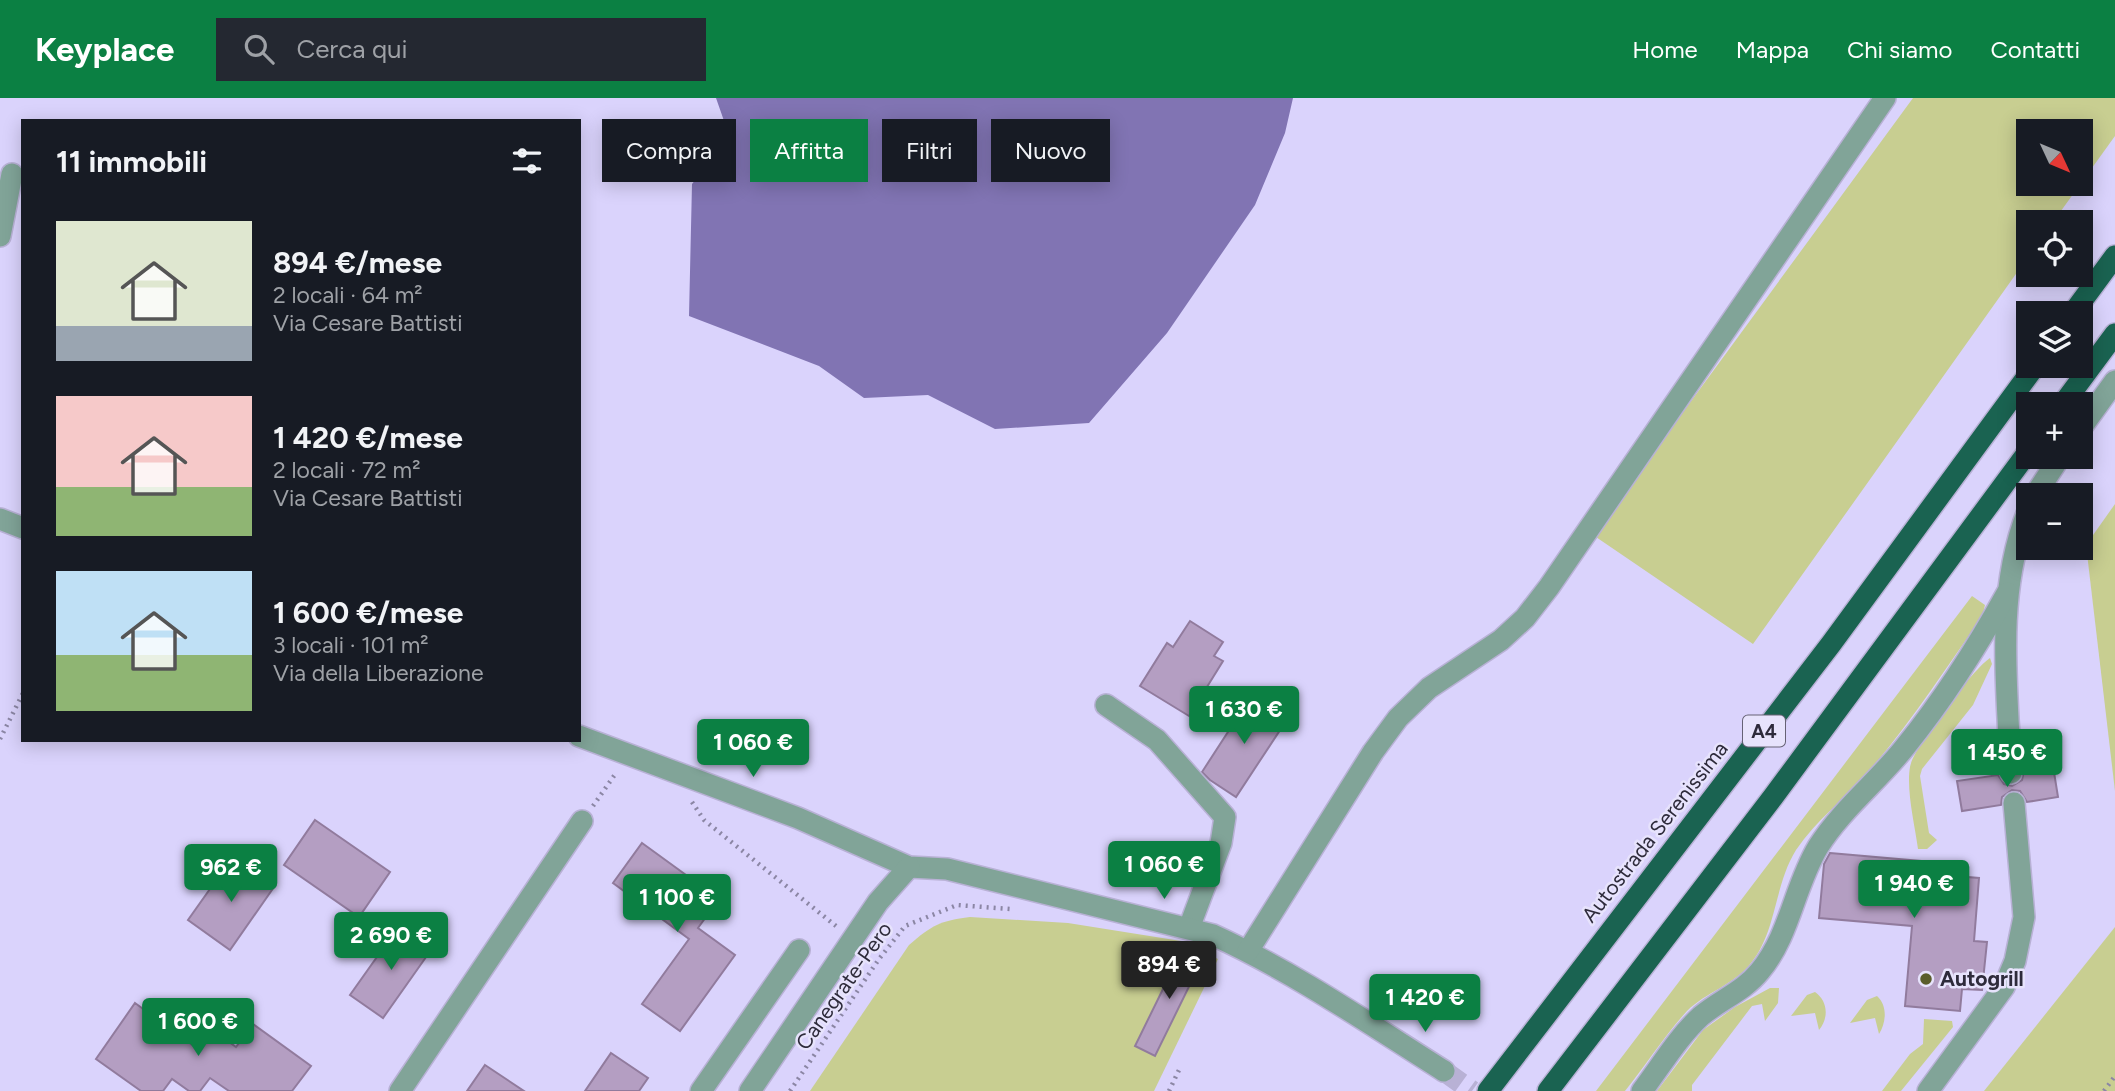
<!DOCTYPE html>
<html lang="it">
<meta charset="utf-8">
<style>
:root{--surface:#171b24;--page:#242831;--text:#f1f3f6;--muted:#9ea1a6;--accent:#0b8043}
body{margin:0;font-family:Figtree,sans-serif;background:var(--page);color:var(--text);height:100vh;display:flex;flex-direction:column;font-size:26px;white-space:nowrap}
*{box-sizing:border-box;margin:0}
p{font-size:23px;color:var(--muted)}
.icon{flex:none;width:38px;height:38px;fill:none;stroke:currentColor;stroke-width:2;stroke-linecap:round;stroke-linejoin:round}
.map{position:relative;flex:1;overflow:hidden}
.drawer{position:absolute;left:21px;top:21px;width:560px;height:623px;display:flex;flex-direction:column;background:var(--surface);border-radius:0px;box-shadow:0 4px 18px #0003}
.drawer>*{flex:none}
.hud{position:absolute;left:602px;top:21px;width:665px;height:63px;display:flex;gap:14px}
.needle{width:46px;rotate:134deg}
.controls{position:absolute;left:2016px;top:21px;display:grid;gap:14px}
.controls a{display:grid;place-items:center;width:77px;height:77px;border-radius:0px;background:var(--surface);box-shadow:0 4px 18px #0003;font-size:35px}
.price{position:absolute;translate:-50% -60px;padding:0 16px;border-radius:7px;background:var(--accent);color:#fff;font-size:23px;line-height:46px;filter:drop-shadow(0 2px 4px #0008)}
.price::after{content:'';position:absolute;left:50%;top:42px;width:21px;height:16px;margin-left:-10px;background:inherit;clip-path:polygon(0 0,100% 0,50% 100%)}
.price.active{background:#222;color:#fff}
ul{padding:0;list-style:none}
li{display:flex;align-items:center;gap:21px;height:175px;padding:0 35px}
li span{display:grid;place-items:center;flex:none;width:196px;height:140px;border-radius:0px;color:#555}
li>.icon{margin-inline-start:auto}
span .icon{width:84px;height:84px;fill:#fffc;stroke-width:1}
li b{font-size:30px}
h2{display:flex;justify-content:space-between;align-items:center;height:84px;padding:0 35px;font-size:30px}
.chip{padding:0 24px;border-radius:0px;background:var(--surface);box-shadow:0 4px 18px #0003;font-size:24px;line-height:63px}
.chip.active{background:var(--accent);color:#fff}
header{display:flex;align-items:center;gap:42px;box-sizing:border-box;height:98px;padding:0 35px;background:var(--accent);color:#fff}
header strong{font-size:33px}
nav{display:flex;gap:38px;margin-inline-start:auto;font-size:24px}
.search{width:490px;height:63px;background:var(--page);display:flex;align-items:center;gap:18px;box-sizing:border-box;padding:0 24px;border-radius:0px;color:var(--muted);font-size:26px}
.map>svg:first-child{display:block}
.green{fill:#c8ce91;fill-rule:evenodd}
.water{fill:#8174b3}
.building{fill:#b49ec2;stroke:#917b9d;stroke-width:2}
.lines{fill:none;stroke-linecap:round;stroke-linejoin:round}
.minor-tunnel{stroke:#b8b1d5;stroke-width:21;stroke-dasharray:21 10;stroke-linecap:butt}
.minor-casing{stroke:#b8b1d5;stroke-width:24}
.highway-casing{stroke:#b8b1d5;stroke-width:24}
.path{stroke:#8b86a4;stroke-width:4.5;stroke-dasharray:2 5;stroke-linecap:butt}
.minor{stroke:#81a498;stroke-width:21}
.highway{stroke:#1a6351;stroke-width:21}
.poi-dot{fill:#5a5d2b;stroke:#e7e3fc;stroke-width:2.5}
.labels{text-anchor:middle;stroke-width:5;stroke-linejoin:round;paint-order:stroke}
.shield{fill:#e7e3fc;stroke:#666275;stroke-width:2}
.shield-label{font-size:19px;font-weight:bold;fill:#2e2b3b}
.street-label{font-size:21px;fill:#2e2b3b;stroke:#e7e3fc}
.poi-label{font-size:21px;font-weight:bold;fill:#2e2b3b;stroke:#e7e3fc;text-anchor:start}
</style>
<header>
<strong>Keyplace</strong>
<div class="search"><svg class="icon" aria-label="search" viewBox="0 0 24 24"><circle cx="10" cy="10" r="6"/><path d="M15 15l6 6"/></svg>Cerca qui</div>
<nav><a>Home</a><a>Mappa</a><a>Chi siamo</a><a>Contatti</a></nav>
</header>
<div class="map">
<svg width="2115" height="993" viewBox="0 0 2115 993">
<rect width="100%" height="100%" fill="#dad3fc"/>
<g class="green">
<path d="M 1913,0 L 2115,0 L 2115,38 L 2053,124 L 2028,124 L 2028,159 L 1753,546 L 1593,437 ZM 2028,33 L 2081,33 L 2081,86 L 2028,86 Z"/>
<polygon points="2115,406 2115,693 2086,447"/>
<path d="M 1972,498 L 1985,507 L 1982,519 C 1945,571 1910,626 1868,674 C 1845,701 1816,722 1796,752 C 1774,787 1777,833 1751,865 C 1734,887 1706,894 1687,913 C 1665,937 1646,967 1625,993 L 1596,993 Z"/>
<path d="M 1990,560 L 1992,566 L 1973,607 L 1922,671 L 1920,678 L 1929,735 L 1937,742 L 1927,751 L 1918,751 C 1915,728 1906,692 1910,669 C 1913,650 1973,571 1990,560 Z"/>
<path d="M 970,819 L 1068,825 L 1181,843 L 1218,861 L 1154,993 L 810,993 L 909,847 C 932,827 940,823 970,819 Z"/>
<polygon points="2115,829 2115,993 1984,993"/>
<polygon points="1770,890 1779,890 1778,905 1765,923 1762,906 1752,908 1692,987 1692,993 1657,993 1703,932 1735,909"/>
<path d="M 1815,894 C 1828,903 1829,920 1819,932 L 1815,915 L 1791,918 L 1807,897 Z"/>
<path d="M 1877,898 C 1888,908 1886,925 1879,936 L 1875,920 L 1850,925 L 1867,902 Z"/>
<polygon points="1924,921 1952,923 1953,929 1901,993 1882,993 1910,956 1923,946"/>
</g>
<polygon class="water" points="716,0 1293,0 1285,35 1255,107 1167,235 1089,325 995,331 928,297 864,300 819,268 689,218 692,86 730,40"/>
<g class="building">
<polygon points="1190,523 1223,544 1214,558 1223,563 1189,618 1140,588 1167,545 1173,549"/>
<polygon points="1252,597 1288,620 1236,699 1210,682 1202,674"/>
<polygon points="2053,668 2058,699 2027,704 2020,693 2012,692 2002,699 2001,707 1962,713 1957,683 1998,677 2004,686 2012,688 2022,682 2024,673"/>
<polygon points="315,722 390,774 359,819 284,767"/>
<polygon points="642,745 719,801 698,830 735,857 680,933 642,906 689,841 613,785"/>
<polygon points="1830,755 1932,764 1930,776 1979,780 1974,843 1987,844 1982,892 1962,891 1960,913 1905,908 1912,828 1819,820 1824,766"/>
<polygon points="232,760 274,789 230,852 188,822"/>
<polygon points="399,828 431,852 383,920 350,897"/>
<polygon points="1185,849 1204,858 1155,958 1135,948 1164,889 1159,887 1167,870 1173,873"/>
<polygon points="135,905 194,948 208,928 236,949 253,926 311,968 292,993 229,993 210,980 200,993 189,993 172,981 163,993 141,993 96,961"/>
<polygon points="611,955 648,980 639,993 585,993"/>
<polygon points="485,967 524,993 467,993"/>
</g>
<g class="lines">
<polyline class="minor-tunnel" points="1444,973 1472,993"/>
<defs>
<g id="minor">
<polyline points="0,138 12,76"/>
<polyline points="2081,330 2115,283"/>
<polyline points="2035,397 2060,359"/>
<polyline points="0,421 23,430"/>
<polyline points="1106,607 1157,642 1225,719 1221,745 1189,830"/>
<path d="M 579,638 L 798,720 L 909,769 L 947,771 L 1213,837 C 1294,874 1368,925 1444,973"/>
<path d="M 2011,675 C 2007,588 1995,495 2028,413"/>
<polyline points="1248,853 1373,654 1398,620 1429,590 1501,542 1525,520 1549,489 1885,0"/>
<polyline points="400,993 582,723"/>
<polyline points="701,993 799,852"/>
<polyline points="750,993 878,804 909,769"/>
<path d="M 1642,993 C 1661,968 1678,939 1701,918 C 1720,902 1744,893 1760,873 C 1790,837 1794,789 1818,749 C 1841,712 1878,683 1905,649 C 1944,601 1977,549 2007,495"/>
<polyline points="1928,993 2004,889 2015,863 2024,819 2014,705"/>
</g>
<g id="highway">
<polyline points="2073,215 2115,158"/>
<polyline points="2063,306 2115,236"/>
<polyline points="1488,993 1831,546 2035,268"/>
<polyline points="1548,993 1773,699 2028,354"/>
</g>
</defs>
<use href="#minor" class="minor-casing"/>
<use href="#highway" class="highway-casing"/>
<g class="path">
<polyline points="0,641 23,595"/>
<polyline points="692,704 704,722 836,828"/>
<polyline points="593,708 616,675"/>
<polyline points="790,993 879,861 905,828 957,807 1010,811"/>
<polyline points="1169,993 1179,972"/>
<polyline points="2104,993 2115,978"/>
</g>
<use href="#minor" class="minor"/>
<use href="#highway" class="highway"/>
</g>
<circle class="poi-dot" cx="1926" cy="881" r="7"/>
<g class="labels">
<rect class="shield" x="1743" y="617.5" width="42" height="31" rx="5"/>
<g class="shield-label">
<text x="1764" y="640">A4</text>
</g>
<g class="street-label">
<text transform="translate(1655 734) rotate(-52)" y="7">Autostrada Serenissima</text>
<text transform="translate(844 888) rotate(-55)" y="7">Canegrate-Pero</text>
</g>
<g class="poi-label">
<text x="1940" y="888">Autogrill</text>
</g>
</g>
</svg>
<div class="controls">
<a><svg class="needle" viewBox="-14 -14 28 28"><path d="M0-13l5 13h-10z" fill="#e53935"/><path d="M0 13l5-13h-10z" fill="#9ea1a6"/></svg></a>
<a><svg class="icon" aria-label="locate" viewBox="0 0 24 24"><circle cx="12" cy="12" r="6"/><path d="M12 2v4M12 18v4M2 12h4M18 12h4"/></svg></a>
<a><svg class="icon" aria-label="layers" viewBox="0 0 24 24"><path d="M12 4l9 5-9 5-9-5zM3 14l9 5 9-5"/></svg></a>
<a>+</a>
<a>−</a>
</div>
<b class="price" style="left:1244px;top:648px">1 630 €</b>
<b class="price" style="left:753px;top:681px">1 060 €</b>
<b class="price" style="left:2007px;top:691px">1 450 €</b>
<b class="price" style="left:1164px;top:803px">1 060 €</b>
<b class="price" style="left:231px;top:806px">962 €</b>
<b class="price" style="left:1914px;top:822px">1 940 €</b>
<b class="price" style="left:677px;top:836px">1 100 €</b>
<b class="price" style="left:391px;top:874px">2 690 €</b>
<b class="price active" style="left:1169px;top:903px">894 €</b>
<b class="price" style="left:1425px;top:936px">1 420 €</b>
<b class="price" style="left:198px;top:960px">1 600 €</b>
<div class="hud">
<a class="chip">Compra</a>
<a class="chip active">Affitta</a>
<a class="chip">Filtri</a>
<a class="chip">Nuovo</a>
</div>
<section class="drawer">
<h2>11 immobili<svg class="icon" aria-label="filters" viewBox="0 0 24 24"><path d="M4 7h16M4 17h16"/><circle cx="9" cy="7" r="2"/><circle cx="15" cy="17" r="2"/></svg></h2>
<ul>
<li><span style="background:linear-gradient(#dfe7d0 75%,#9aa5b1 0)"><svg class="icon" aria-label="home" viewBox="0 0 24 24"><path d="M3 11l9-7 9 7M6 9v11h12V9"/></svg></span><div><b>894 €/mese</b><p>2 locali · 64 m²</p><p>Via Cesare Battisti</p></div></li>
<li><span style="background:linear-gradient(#f6c9c9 65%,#8fb573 0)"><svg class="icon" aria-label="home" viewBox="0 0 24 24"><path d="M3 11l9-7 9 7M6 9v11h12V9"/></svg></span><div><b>1 420 €/mese</b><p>2 locali · 72 m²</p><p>Via Cesare Battisti</p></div></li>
<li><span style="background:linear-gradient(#bfe0f5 60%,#8fb573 0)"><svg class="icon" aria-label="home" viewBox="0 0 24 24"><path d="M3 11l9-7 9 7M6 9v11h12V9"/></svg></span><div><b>1 600 €/mese</b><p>3 locali · 101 m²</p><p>Via della Liberazione</p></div></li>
</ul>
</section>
</div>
